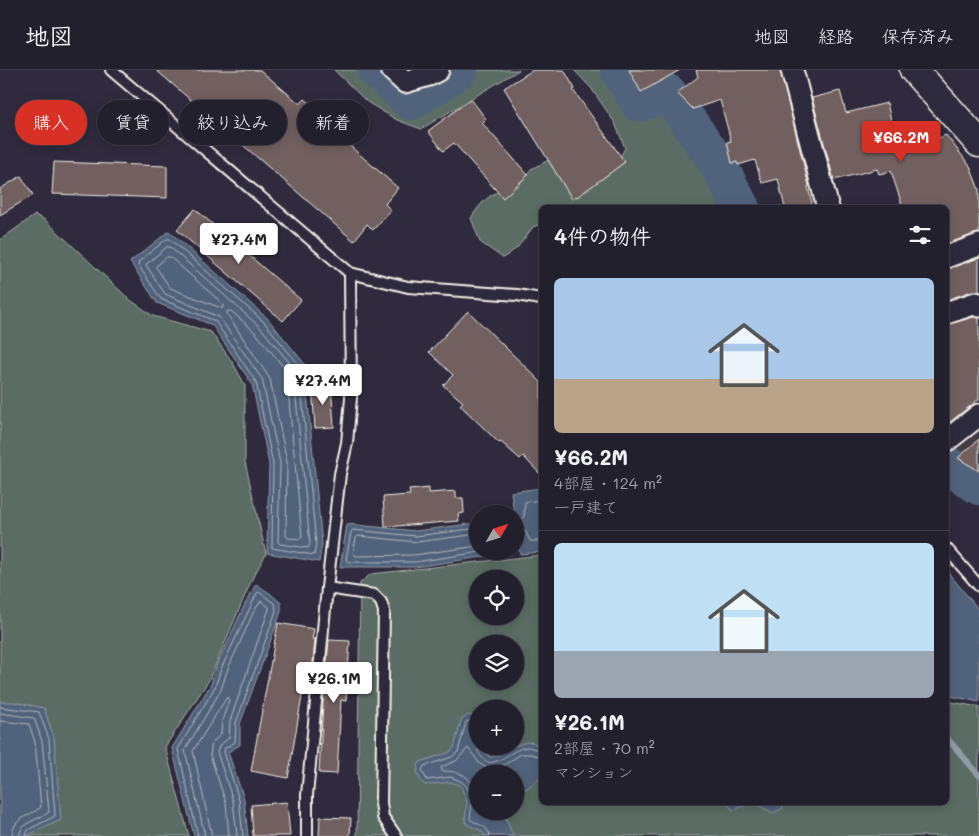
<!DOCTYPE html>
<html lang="ja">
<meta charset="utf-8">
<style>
:root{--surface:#23202e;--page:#2b2836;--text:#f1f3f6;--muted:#a3a3aa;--line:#403e4a;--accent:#d93025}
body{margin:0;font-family:Mali,"Klee One",sans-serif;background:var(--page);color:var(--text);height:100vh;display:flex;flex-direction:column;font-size:19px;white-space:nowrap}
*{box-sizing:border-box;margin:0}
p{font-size:16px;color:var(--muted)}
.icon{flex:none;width:28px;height:28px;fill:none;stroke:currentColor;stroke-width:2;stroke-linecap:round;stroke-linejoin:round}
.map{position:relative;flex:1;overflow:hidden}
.drawer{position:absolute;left:539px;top:135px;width:410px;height:600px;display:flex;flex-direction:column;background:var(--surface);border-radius:8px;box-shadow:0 2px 12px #0003,0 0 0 1px var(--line)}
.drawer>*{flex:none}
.hud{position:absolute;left:15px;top:30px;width:449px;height:45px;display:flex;gap:10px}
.needle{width:32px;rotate:51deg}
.tools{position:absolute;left:469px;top:435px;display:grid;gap:10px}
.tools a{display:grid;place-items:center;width:55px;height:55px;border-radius:50%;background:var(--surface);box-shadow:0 2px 12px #0003,0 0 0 1px var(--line);font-size:25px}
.price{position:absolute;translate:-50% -42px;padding:0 11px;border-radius:5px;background:#fff;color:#222;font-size:16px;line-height:32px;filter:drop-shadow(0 1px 2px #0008)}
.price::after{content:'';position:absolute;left:50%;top:30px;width:15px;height:11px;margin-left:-8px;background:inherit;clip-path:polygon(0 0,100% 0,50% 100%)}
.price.active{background:var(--accent);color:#fff}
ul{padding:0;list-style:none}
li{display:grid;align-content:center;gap:10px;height:265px;padding:0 15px}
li+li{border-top:1px solid var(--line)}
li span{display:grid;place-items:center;height:155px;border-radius:8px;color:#555}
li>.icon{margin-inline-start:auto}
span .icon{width:90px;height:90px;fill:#fffc;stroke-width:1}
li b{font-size:21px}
h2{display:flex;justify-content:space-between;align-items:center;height:60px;padding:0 15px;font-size:21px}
.tag{padding:0 18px;border-radius:22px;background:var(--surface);box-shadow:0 2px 12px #0003,0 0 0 1px var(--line);font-size:18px;line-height:45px}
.tag.active{background:var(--accent);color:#fff}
header{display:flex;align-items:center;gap:30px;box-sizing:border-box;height:70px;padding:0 25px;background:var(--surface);border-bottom:1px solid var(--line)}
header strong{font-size:24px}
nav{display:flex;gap:28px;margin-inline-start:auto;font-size:18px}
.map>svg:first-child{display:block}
.built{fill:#433a47}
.green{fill:#5a6c64;stroke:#a7aea6;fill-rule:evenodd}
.water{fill:#51637c;stroke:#929ca7}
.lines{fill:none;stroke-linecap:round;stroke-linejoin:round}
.shore{stroke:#b3b8bd;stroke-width:1}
.stream{stroke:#929ca7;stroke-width:6}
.river{stroke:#51637c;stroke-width:38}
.building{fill:#71605e;stroke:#f4f1e8}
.lane-casing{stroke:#f4f1e8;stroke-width:14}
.street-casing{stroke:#f4f1e8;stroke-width:25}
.secondary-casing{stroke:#f4f1e8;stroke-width:31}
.lane{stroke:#2f2a3d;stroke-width:10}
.street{stroke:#2f2a3d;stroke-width:21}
.secondary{stroke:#2f2a3d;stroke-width:28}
</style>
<header>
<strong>地図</strong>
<nav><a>地図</a><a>経路</a><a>保存済み</a></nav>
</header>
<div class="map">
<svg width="979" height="766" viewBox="0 0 979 766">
<rect width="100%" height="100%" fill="#2f2a3d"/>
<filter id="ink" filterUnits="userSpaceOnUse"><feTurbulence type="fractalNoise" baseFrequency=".02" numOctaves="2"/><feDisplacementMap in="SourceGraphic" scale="10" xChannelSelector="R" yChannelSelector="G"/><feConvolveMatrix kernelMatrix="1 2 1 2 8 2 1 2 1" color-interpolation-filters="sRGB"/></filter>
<g filter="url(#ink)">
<polygon class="built" points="979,361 979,410 947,387"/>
<g class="green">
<polygon points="334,0 371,0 410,36 464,0 519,0 421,59 397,50 367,32"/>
<path d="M 574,0 L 614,0 L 638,38 L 666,28 L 735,137 L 541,138 L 541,154 L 533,157 L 517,178 L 503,188 L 480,172 L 471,148 C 485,126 493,122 518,116 L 531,99 L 549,90 L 618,91 L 625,78 L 615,53 L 591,18 Z"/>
<polygon points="35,145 45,150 129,229 153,246 211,262 233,293 245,315 245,392 266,484 252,509 209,610 165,677 189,766 0,766 0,170"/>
<path d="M 541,485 L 541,732 L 946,732 L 946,631 L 979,637 L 979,766 L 357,766 L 360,513 L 371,504 ZM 478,509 L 515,509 L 515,546 L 478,546 ZM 478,574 L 515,574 L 515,611 L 478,611 ZM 478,639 L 515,639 L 515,676 L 478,676 ZM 478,704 L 515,704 L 515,741 L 478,741 Z"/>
</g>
<g class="water">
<polygon points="169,161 268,249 304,293 322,474 319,492 267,483 269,394 252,314 212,255 157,233 130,192"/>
<polygon points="541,418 541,482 520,484 511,422"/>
<polygon points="477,453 478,481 494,481 495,485 415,497 340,497 347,454 416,461"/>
<polygon points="946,500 979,540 979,632 946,625"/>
<polygon points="256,514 271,524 281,533 281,542 240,654 240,675 228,682 244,729 248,766 194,766 172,678 211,614 216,597 244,536"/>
<polygon points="0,632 13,632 44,638 54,668 61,750 26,766 0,766"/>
<path d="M 468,645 L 477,646 L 478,676 L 481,676 L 490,688 C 505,684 528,662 541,678 L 541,707 L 526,719 L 515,721 L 515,704 L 478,704 L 478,741 L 503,741 L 513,766 L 486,766 L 480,760 L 468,755 L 465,751 L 467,732 L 462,719 L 459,715 L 451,712 L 425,715 C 418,709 415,700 420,692 L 450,682 L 454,678 L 461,650 Z"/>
<polygon points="726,733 785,733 782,739 773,743 756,734 752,733 733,740"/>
</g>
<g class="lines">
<g class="shore">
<polygon points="167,169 170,169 264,252 299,295 316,474 314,485 272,478 273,394 256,312 215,251 161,229 138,195 139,192"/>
<polygon points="167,177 170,177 260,257 293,297 310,474 308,478 280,474 278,472 280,393 262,309 219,247 165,224 146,195"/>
<polygon points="167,187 170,187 223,234 223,238 221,238 170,218 156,197"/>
<polygon points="228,241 231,241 255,262 286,300 302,467 300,469 288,468 286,466 287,392 270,309 227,244"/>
<polyline points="541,430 525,432 524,446 518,455 526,462 530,471 541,471"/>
<polyline points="478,458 416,466 353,460 351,462 346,490 349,492 415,492 487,481"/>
<polyline points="478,464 417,472 358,466 356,468 353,483 356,486 414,485 478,476"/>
<polyline points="0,637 39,642 49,669 55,746 28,760 26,766"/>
<path d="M 0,643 L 34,648 L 42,671 L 49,742 C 39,750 21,751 19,766"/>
<path d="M 478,650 L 471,650 L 466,652 L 458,682 L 452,687 L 424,696 L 422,701 L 427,710 L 451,707 L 462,712 L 467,717 L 472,731 L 470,749 C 477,755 488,755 490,766"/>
<path d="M 0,651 L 29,654 L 35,672 L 41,737 C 29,747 13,747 12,766"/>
<path d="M 478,674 C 475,682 483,690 490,693 C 504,690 514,679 526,677 C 532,677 536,680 541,680"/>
<path d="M 478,728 C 472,707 463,701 442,701 L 441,697 L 456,691 L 468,678 L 480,694 L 489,699 L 504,695 L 521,684 L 531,684 L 541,687"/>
<polyline points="198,766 178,679 215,617 221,599 257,523 259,522 275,534 276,541 236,653 235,672 225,678 224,682 239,730 243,766"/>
<polyline points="205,766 185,680 221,620 227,601 254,541 261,531 269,537 269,539 230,651 229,668 220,675 217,682 233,731 237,766"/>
<polyline points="212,766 193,681 227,627 229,630 222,651 221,664 212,673 210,685 226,733 229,766"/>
</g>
<polyline class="stream" points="946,667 979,705"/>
<g class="river">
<polyline points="376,0 411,31 459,0"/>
<polyline points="619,0 639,33 668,23 717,92 741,138"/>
<polyline points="946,394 979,416"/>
</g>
</g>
<g class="building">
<polygon points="156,0 260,0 300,34 305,29 322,43 318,48 398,118 385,134 391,140 373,160 367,154 354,171"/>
<polygon points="533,0 564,0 575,19 573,20 625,92 577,127 576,126 572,129 504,18"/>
<polygon points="629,0 680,0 641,22"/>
<polygon points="696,0 780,0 809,116 808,117 813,138 785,138 778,109 762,113 755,90 738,95 737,92 732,93 727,72 731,71 720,30 693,39 677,23 698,7"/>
<polygon points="840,21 846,43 887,33 898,80 904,79 905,82 946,65 970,96 979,120 979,163 946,174 946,138 903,138 891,101 879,104 877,99 834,110 812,28"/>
<polygon points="471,29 486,49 482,53 528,105 503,128 454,73 443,81 428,61"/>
<polygon points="54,92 167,96 167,128 52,124"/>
<polygon points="21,106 33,125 0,145 0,119"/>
<polygon points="195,139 301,230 283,251 177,160"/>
<polygon points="979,188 979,221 972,221 946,230 946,199"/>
<polygon points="468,241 541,312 541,405 523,386 520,389 501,372 499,373 460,335 463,332 443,315 453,305 429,282"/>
<polygon points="974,247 979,248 979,329 946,355 946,255"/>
<polygon points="331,314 334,357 315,358 312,316"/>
<polygon points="979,369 979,401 958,388"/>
<polygon points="429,418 429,423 456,421 456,428 463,428 464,443 458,444 459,451 385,457 383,427 410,425 409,420"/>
<polygon points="278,553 314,559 312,569 315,569 312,604 306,603 288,708 251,701"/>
<polygon points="329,570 350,571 346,631 341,630 337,704 319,703 323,632"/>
<polygon points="287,732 290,766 253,766 251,735"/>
<polygon points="320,747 351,748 350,766 319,766"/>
</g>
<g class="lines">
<defs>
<g id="lane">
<polyline points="111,0 350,203 408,217 517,225 541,229"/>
<polyline points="946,478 979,516"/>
<polyline points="327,518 374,525 381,532 384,541 381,733 383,747 396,766"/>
<polyline points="307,766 307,725 327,518 340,404 347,373 351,328 350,203"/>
</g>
<g id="street">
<polyline points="392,0 405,12 429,5 438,0"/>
<polyline points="792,0 828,138"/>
<polyline points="946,187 979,175"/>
<polyline points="946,243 976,233 979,236"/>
<polyline points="946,371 979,345"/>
</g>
<polyline id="secondary" points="914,0 979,73"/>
</defs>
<use href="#lane" class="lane-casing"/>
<use href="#street" class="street-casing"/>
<use href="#secondary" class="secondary-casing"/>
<use href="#lane" class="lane"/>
<use href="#street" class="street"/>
<use href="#secondary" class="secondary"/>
</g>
</g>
</svg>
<div class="tools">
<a><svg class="needle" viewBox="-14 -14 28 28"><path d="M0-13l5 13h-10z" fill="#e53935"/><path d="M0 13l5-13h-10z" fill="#a3a3aa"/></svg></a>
<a><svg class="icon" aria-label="locate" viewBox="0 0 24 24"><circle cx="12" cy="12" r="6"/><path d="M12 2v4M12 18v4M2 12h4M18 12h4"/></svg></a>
<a><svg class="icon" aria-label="layers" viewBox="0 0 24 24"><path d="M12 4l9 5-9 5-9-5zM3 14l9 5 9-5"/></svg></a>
<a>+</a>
<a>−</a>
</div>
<b class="price active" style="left:901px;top:93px">¥66.2M</b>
<b class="price" style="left:239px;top:195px">¥27.4M</b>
<b class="price" style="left:323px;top:336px">¥27.4M</b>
<b class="price" style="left:334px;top:634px">¥26.1M</b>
<div class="hud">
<a class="tag active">購入</a>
<a class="tag">賃貸</a>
<a class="tag">絞り込み</a>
<a class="tag">新着</a>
</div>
<section class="drawer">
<h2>4件の物件<svg class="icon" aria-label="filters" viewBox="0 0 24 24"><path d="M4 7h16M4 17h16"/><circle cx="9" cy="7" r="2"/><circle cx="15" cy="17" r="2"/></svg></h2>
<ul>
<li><span style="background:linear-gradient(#a9c7e8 65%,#b9a48a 0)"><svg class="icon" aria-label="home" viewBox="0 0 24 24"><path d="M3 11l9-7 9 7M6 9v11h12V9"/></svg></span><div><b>¥66.2M</b><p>4部屋 · 124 m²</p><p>一戸建て</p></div></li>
<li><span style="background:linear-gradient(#bfe0f5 70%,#9aa5b1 0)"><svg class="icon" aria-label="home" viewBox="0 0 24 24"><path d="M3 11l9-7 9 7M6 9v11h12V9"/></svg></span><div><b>¥26.1M</b><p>2部屋 · 70 m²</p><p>マンション</p></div></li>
</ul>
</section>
</div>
